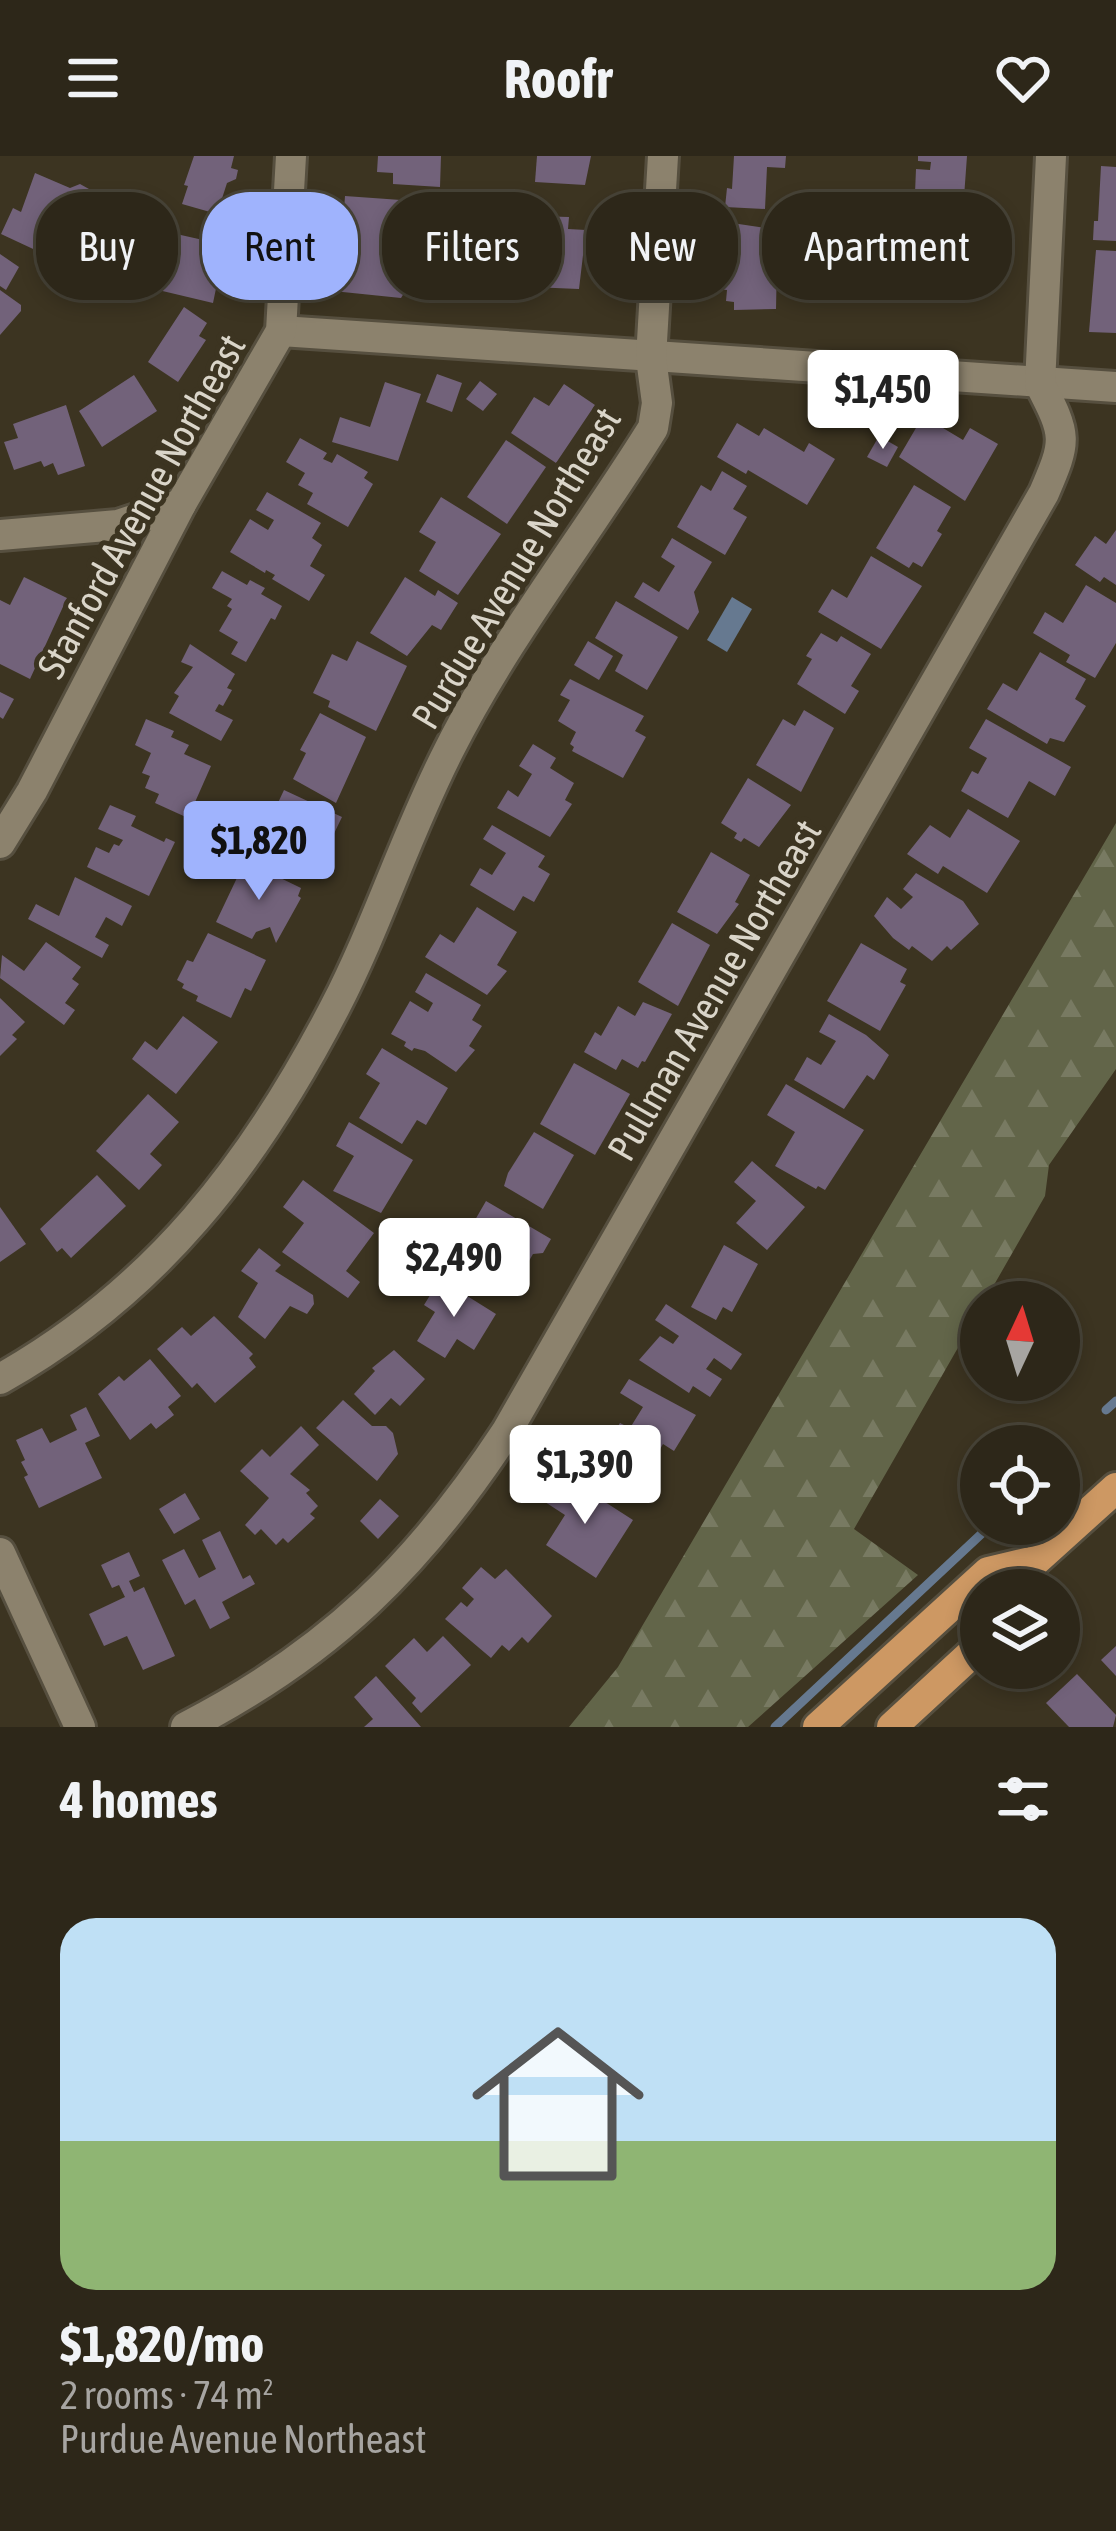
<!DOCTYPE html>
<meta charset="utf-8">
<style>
:root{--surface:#2d2719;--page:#352f22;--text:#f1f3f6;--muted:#a7a5a2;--line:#484438;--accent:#9fb3fd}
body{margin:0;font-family:"Asap Condensed",sans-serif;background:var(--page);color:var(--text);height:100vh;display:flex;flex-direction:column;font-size:45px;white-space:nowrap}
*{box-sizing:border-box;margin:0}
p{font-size:39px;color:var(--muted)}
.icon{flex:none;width:66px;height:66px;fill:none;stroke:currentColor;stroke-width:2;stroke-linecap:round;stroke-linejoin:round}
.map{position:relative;height:1571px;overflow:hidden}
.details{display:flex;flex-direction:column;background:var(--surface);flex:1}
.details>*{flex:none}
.guide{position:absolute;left:36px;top:36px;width:1044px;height:108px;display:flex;gap:24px}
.needle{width:78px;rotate:4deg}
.controls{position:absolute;left:960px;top:1125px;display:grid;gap:24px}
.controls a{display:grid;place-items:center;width:120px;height:120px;border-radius:50%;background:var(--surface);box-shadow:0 6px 18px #0003,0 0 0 3px var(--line);font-size:60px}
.price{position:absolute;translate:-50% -102px;padding:0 27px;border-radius:12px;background:#fff;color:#222;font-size:39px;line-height:78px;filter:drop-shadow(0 3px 6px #0008)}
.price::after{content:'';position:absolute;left:50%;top:72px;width:36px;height:27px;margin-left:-18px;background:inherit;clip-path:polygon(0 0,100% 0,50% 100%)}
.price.active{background:var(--accent);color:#111}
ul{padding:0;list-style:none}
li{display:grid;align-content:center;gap:24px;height:636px;padding:0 60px}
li+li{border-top:3px solid var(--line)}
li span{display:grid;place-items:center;height:372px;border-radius:36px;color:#555}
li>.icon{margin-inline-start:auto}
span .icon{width:216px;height:216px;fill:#fffc;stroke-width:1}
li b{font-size:51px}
h2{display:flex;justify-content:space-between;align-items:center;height:144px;padding:0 60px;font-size:51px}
.tag{padding:0 42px;border-radius:48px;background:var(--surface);box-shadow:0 6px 18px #0003,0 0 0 3px var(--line);font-size:42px;line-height:108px}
.tag.active{background:var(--accent);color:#111}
header{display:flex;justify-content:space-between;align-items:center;height:156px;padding:0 60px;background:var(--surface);font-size:54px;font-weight:700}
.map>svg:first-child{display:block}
.forest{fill:url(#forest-firs)}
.water{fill:#667990}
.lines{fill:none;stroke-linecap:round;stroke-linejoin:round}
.stream{stroke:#667990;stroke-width:9}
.building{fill:#72627a}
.minor-casing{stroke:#564f3f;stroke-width:36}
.major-casing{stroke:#564f3f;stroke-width:36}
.minor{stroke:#8c826d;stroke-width:30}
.major{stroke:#cd9863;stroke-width:30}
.labels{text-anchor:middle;stroke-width:10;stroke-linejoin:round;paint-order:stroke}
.street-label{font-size:39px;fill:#dad5c9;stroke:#3c3421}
</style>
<header><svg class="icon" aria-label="menu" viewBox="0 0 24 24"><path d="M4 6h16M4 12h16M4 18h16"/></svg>Roofr<svg class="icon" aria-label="heart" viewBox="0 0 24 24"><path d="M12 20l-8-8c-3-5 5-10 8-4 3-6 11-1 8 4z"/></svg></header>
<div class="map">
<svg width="1116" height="1571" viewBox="0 0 1116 1571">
<defs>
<pattern id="forest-firs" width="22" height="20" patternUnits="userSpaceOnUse" patternTransform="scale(3)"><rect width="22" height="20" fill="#626549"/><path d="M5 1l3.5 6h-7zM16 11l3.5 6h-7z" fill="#787a62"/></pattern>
</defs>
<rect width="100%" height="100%" fill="#3c3421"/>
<polygon class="forest" points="1116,667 1116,913 1049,1009 1045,1040 854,1373 918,1419 748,1571 569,1571 618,1511"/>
<polygon class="water" points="732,441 752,453 727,496 707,484"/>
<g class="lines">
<g class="stream">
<polyline points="1106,1254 1116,1245"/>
<polyline points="775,1571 992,1368"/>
</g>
</g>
<g class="building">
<polygon points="194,0 234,0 231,12 238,14 236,23 227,27 217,58 182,48 188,30 184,29"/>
<polygon points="378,0 441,0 440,31 393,28 393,17 377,16"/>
<polygon points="537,0 591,0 585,29 535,26"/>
<polygon points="734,0 786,0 785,12 767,11 765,53 725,51 727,32 732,33"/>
<polygon points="918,0 967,0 963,55 925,53 926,37 915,37 916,13 930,14 931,6 918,5"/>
<polygon points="1101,10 1116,11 1116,85 1093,84 1094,65 1098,65"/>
<polygon points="35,17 70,32 80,28 89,33 95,51 92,59 83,61 77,72 66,76 59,72 46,99 1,78 13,52 21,56"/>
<polygon points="345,40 401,44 396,120 403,120 406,134 401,142 333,135 335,103 348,104 350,67 343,67"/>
<polygon points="534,60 569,61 568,73 586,74 579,133 531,131"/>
<polygon points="732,67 773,73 773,79 788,81 786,106 777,105 776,153 734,154 734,146 726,145 727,134 718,133 719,124 714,124 718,82 731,83"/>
<polygon points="172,77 212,86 211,91 224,94 213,147 154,133 164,86 169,87"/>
<polygon points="910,91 972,93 971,114 945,113 944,147 898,147 899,110 909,110"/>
<polygon points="1096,94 1116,95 1116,177 1089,176"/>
<polygon points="0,98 19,111 6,134 0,130"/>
<polygon points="485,105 510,107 507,135 483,133"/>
<polygon points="0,134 21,149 21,155 0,179"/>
<polygon points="184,151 207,167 199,180 206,184 178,226 148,206"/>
<polygon points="437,218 462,227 452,256 426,246"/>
<polygon points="134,219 157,255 102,291 79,255"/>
<polygon points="480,225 497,238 483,255 466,243"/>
<polygon points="385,226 421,238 398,305 332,286 340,261 370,271"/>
<polygon points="564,228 595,249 556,307 511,277 534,241 549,250"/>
<polygon points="66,249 85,310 58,319 53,307 44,311 41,305 14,314 4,286 18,282 13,268"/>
<polygon points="923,260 963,284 970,272 998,288 965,345 899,301"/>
<polygon points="737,267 759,280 764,272 804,296 809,287 835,303 807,349 748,314 746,318 717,301"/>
<polygon points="879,280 898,291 887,311 867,301"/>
<polygon points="300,282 327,297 323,303 332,307 337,298 368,316 364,322 373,328 348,371 307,348 313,337 298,329 305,317 286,306"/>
<polygon points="506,284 546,311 507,368 467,341"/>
<polygon points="722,315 747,330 733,353 747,361 725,399 677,371 701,329 711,335"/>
<polygon points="914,329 951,351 937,375 942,378 922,411 913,406 909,412 876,392"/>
<polygon points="267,336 321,367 312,382 322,389 310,410 325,419 309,445 272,423 275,419 266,414 265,417 230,396 250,363 268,374 274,364 256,354"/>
<polygon points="441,341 501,378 458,439 419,415 436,386 419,376"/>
<polygon points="1116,374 1116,429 1104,421 1100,426 1075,409 1095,380 1106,388"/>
<polygon points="672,382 712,406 694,436 699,456 688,474 634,441 643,426 659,436 675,410 661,401"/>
<polygon points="871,400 922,430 881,493 818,456 832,433 847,442"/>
<polygon points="222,415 247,429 250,424 265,432 261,438 282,450 275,464 271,462 246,506 231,498 238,486 219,475 232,453 227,450 232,443 212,432"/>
<polygon points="24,421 67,442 30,523 0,508 0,444 10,449"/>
<polygon points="405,421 435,440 438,434 458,447 441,474 432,469 407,500 370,477"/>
<polygon points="1086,429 1116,447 1116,487 1095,522 1066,506 1070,499 1033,477 1045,456 1063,467"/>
<polygon points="616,445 678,481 647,534 615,515 623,499 595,482"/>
<polygon points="821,477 837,486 841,480 871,498 851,530 859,535 845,558 797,528 812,503 806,500"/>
<polygon points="357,485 407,510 376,575 328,551 330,545 313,537 332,498 347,505"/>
<polygon points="588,485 613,500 599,524 574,509"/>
<polygon points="190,488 235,518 227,532 232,534 223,550 219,548 215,555 233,564 221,585 169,557 179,540 174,537 193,511 181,506"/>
<polygon points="1040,496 1086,523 1075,543 1086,550 1064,586 1050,582 1047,588 987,553 1003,527 1017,535"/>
<polygon points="570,523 644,560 635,575 646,581 623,622 572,595 574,591 570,588 576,576 558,565 570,544 560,539"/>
<polygon points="0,536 14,543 3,563 0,561"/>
<polygon points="804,554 834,572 801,636 756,609 783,563 795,570"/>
<polygon points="320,557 366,581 336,647 293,623 306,597 300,594"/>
<polygon points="146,563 174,575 171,581 189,589 184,598 211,610 188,662 155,647 159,638 145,632 150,620 142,617 151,597 135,589"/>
<polygon points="986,563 1071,611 1055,640 1029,625 1008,662 961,635 972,615 978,618 987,602 969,592"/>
<polygon points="533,588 556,602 550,612 574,627 565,644 572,648 550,681 497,652 508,634 518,641 532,618 519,610"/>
<polygon points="748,622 791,649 759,691 744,682 741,686 734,682 737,677 721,667"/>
<polygon points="284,634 342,661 328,690 319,685 299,720 254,698"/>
<polygon points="110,649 136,660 131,670 164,686 166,682 175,686 149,740 87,711 96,691 109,697 114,688 119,690 123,684 98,673"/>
<polygon points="968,653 1020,685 987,737 943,710 938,718 907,698 930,669 950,682"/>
<polygon points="492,669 545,700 538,711 550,718 534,746 523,740 514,755 470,729 480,712 492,719 506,697 483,683"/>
<polygon points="711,696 750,719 735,746 739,748 717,778 677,756"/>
<polygon points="245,705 301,732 298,740 301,742 276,787 270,771 256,776 252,783 216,766"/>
<polygon points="916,717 963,745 979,768 951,794 947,790 932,805 912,790 909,794 893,782 874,760 887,741 901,753 913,741 903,733"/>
<polygon points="75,721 132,750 122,770 106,761 95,781 109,789 102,802 28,763 36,748 59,760"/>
<polygon points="477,751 517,776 497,809 507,815 487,839 425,801 440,778 454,787"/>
<polygon points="672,767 710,789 678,850 638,826"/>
<polygon points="208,777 266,804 251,835 245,832 231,862 196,845 198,840 182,832 184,828 177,824 187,804 193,806"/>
<polygon points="46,786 81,811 72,823 79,828 65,847 75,854 64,869 0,822 2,799 24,815"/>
<polygon points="861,787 907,813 900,826 906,829 880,875 827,845"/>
<polygon points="426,817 481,849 472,864 482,870 469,890 475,894 456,916 425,895 414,892 412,895 404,890 406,886 391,878 410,845 428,856 433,847 415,836"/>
<polygon points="0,842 25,866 12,879 17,883 0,900"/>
<polygon points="643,846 672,858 645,906 642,905 638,912 622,903 616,914 584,896 595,876 601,880 618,850 635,860"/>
<polygon points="829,858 866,879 889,899 874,924 867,919 844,953 794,924 807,901 821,909 836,885 819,876"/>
<polygon points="183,860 218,886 176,938 132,903 145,885 157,894"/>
<polygon points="382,892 448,932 426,969 417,964 402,988 359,962 380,927 366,918"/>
<polygon points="574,907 630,938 595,999 540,968"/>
<polygon points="786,928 864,974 825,1034 818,1030 816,1033 775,1010 795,976 767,959"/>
<polygon points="148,938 179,966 150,998 162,1009 139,1034 96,995"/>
<polygon points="349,966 413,1004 381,1057 333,1035 354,1000 336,990"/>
<polygon points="534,976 574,999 543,1053 504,1030 508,1017"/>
<polygon points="752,1005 805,1051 767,1094 736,1067 756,1045 734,1026"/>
<polygon points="97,1019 126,1050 71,1102 62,1092 57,1096 40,1073"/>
<polygon points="303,1024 374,1077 346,1115 360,1126 348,1142 282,1096 304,1067 283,1051"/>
<polygon points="486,1045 551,1083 543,1097 533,1098 512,1134 466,1107 483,1078 471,1071"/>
<polygon points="0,1051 26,1088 0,1106"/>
<polygon points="724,1089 758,1108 732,1156 723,1151 716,1164 691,1151"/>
<polygon points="259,1092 281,1109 275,1115 313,1139 314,1148 307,1158 290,1150 265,1183 238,1161 258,1127 241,1115"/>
<polygon points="440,1123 496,1158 474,1194 457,1183 445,1202 417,1185 435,1156 424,1149"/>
<polygon points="666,1148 742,1198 731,1214 714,1202 706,1213 722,1223 710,1241 693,1230 689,1237 639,1204 660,1180 673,1188 679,1180 655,1164"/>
<polygon points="214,1160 253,1198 249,1202 256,1211 215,1247 197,1227 192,1232 157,1193 182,1171 191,1180"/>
<polygon points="394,1194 425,1223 400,1250 391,1242 375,1259 354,1238 375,1215 372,1212"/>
<polygon points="150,1203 181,1240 168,1251 174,1259 156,1273 151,1267 130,1284 98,1238 119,1220 124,1225"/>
<polygon points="629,1223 696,1259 674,1295 663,1288 649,1312 607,1287 620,1267 630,1272 643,1251 620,1237"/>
<polygon points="343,1244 372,1270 386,1270 393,1277 398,1298 377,1325 316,1272"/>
<polygon points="86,1251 100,1280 85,1287 102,1322 39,1352 24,1321 28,1319 21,1306 25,1304 16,1284 42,1272 50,1287 77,1274 70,1259"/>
<polygon points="301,1270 319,1289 290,1318 310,1334 306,1337 318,1350 310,1358 315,1362 288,1387 283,1382 276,1389 261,1373 255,1379 245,1369 269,1342 240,1315 262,1293 270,1301"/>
<polygon points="563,1319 633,1364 596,1422 546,1389 565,1359 545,1346"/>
<polygon points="185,1337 200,1363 174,1378 159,1353"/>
<polygon points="380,1343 399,1360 378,1383 360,1365"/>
<polygon points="220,1375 243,1423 250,1419 255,1428 222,1446 230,1462 210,1473 195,1443 185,1449 162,1404 184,1393 199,1422 216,1413 202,1384"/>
<polygon points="129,1396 140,1420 129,1425 134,1436 144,1431 175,1500 143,1514 127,1480 104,1490 89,1458 125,1441 119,1429 112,1432 101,1409"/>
<polygon points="481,1411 495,1423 506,1413 552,1460 528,1487 522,1481 509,1495 502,1489 491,1502 445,1463 461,1446 467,1451 474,1443 462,1432"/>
<polygon points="443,1480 471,1509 421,1557 412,1547 416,1542 385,1510 414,1482 427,1496"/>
<polygon points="1116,1490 1116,1520 1101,1504"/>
<polygon points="1077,1518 1116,1559 1113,1571 1069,1571 1046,1547"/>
<polygon points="376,1520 421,1571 364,1571 373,1563 354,1541"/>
</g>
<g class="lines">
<defs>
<g id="minor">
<polyline points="281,175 1116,231"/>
<polyline points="0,379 118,369 181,348"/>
<polyline points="0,687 32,635 181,348 281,175 291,0"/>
<path d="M 0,1223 C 156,1135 253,1009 335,851 C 378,768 406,678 449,594 C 506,481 586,380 653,272 L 657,247 L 651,202 L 663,0"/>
<polyline points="0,1397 80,1571"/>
<path d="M 186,1571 C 330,1497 419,1409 507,1275 L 1044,337 C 1067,284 1067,280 1040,228 L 1051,0"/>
</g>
<g id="major">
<polyline points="818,1571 988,1416 1035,1405 1116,1332"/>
<polyline points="892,1571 981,1489"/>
</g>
</defs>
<use href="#minor" class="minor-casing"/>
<use href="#major" class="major-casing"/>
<use href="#minor" class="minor"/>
<use href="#major" class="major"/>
</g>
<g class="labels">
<g class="street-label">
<text transform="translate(141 350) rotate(-61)" y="14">Stanford Avenue Northeast</text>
<text transform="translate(516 412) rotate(-59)" y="14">Purdue Avenue Northeast</text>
<text transform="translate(714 834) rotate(-60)" y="14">Pullman Avenue Northeast</text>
</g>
</g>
</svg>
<div class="controls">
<a><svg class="needle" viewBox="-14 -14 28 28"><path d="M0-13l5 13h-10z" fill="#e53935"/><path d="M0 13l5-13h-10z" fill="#a7a5a2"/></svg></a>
<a><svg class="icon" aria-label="locate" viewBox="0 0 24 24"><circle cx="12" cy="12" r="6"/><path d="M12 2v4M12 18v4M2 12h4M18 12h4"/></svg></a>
<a><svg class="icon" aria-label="layers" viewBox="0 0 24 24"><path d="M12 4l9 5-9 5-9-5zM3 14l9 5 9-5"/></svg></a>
</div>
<b class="price" style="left:883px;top:296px">$1,450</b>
<b class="price active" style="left:259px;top:747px">$1,820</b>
<b class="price" style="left:454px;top:1164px">$2,490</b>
<b class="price" style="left:585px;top:1371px">$1,390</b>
<div class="guide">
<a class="tag">Buy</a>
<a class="tag active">Rent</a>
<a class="tag">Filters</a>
<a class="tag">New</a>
<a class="tag">Apartment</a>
</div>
</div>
<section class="details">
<h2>4 homes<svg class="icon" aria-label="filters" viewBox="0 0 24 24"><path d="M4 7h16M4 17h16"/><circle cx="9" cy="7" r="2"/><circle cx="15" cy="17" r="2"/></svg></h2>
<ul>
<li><span style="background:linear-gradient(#bfe0f5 60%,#8fb573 0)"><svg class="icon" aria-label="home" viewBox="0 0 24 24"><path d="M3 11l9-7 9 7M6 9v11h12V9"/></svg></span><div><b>$1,820/mo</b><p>2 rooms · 74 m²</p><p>Purdue Avenue Northeast</p></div></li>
</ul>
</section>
